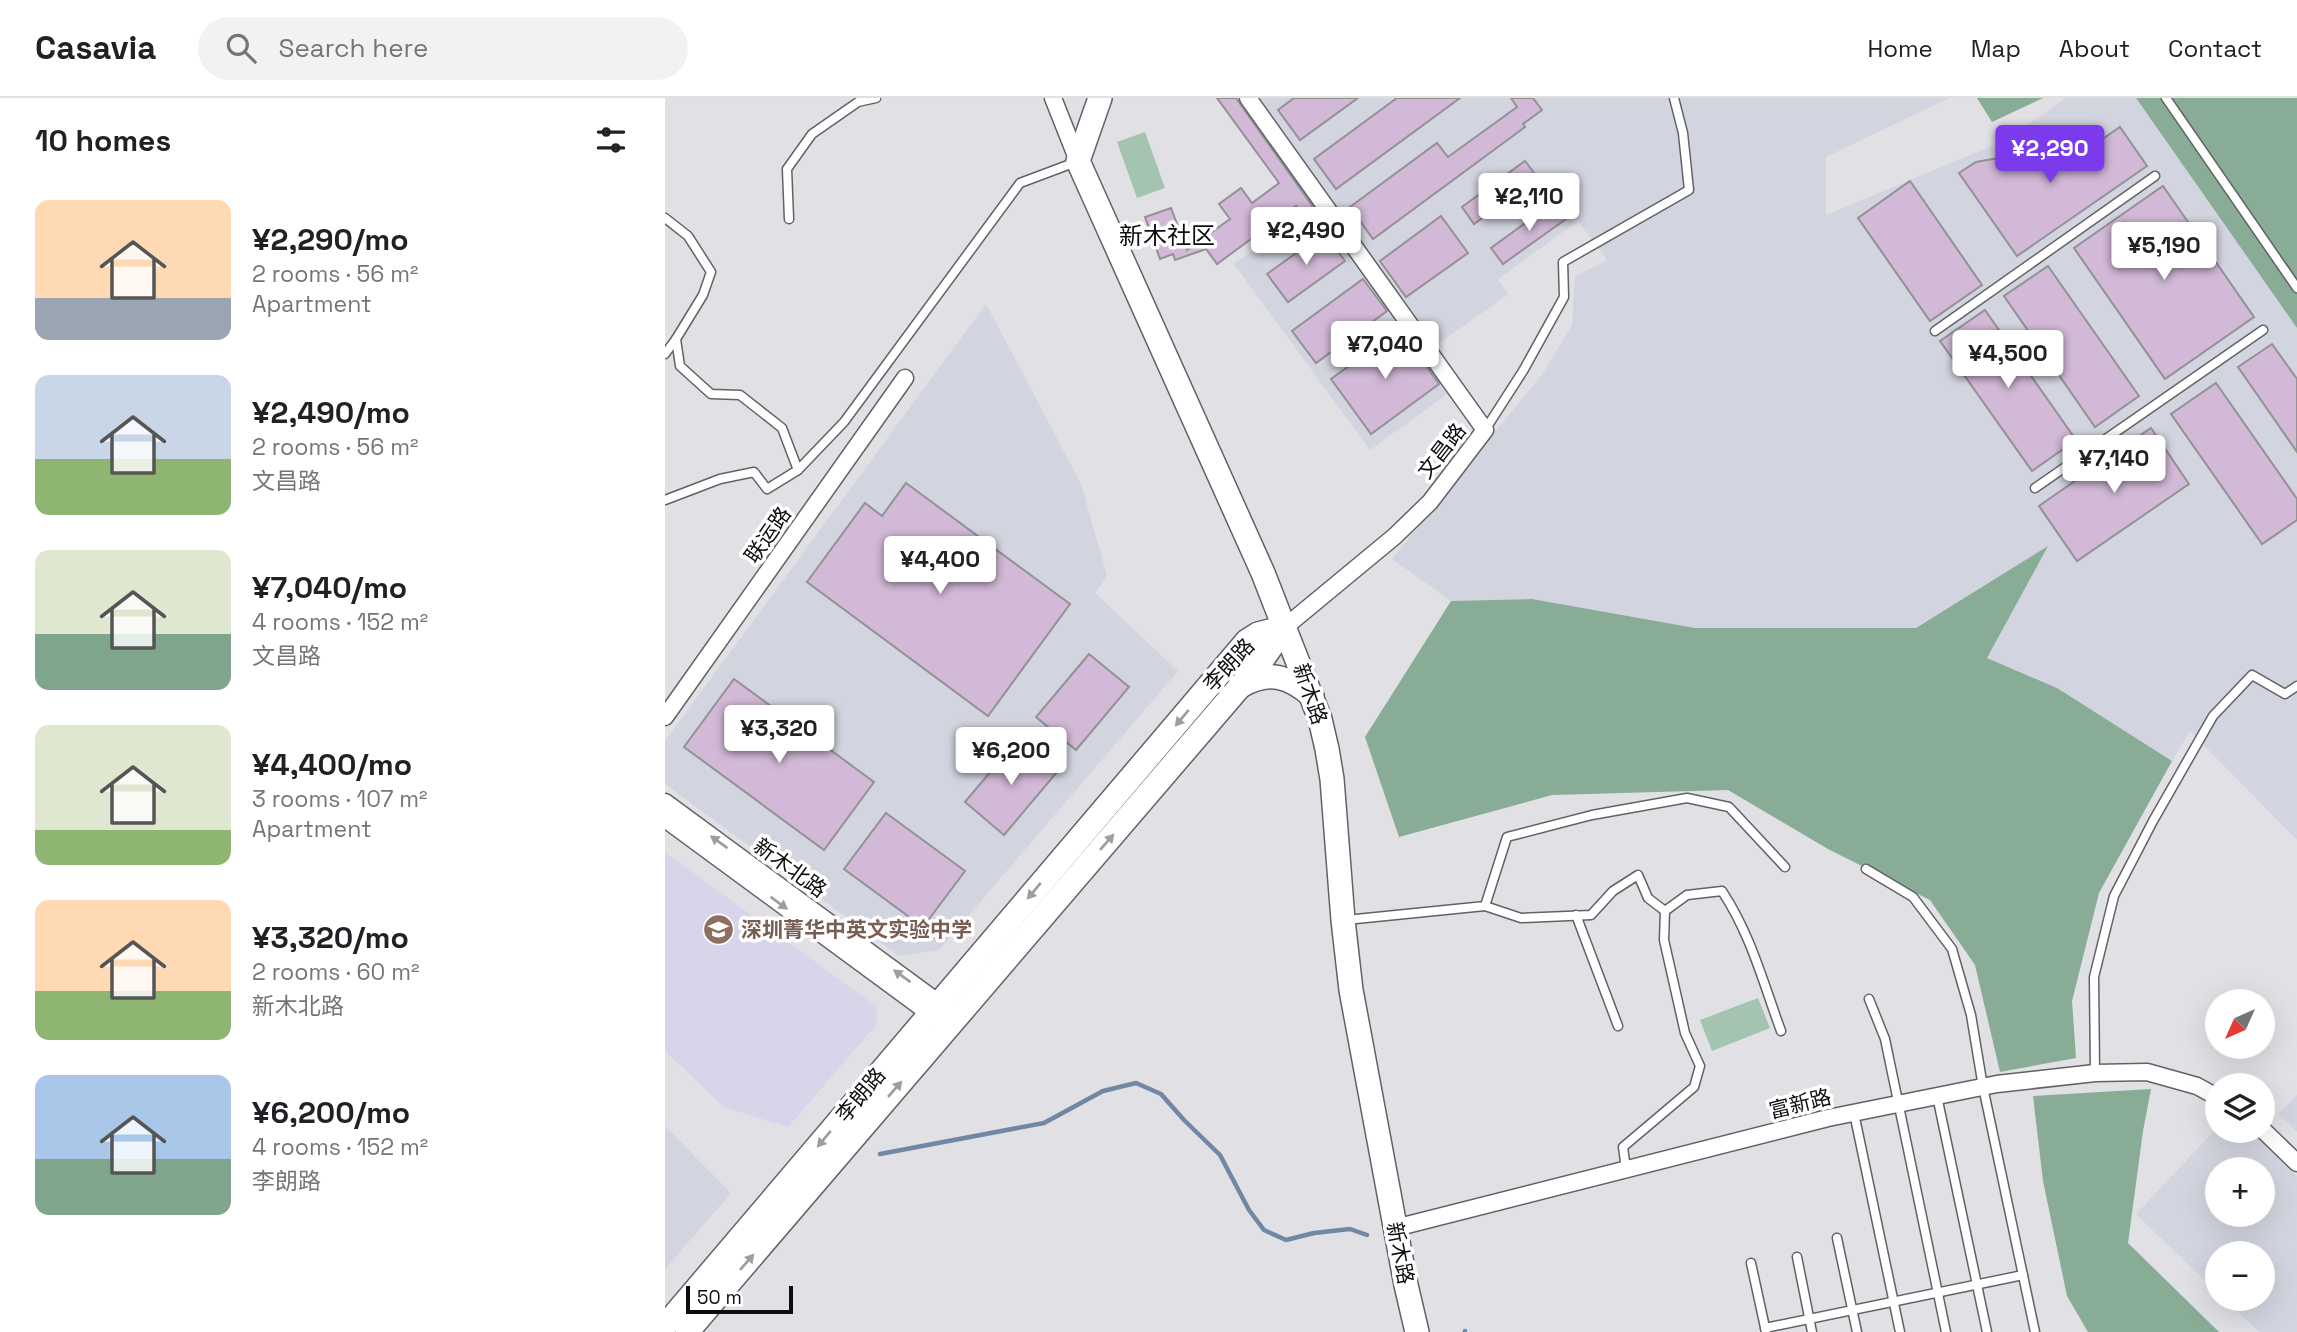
<!DOCTYPE html>
<meta charset="utf-8">
<style>
:root{--surface:#fff;--page:#f2f2f2;--text:#202124;--muted:#757577;--line:#e0e0e0;--accent:#7c3aed}
body{margin:0;font-family:"Space Grotesk","Noto Sans SC",sans-serif;background:var(--page);color:var(--text);height:100vh;display:flex;flex-direction:column;font-size:26px;white-space:nowrap}
*{box-sizing:border-box;margin:0}
p{font-size:23px;color:var(--muted)}
.icon{flex:none;width:38px;height:38px;fill:none;stroke:currentColor;stroke-width:2;stroke-linecap:round;stroke-linejoin:round}
.map{position:relative;flex:1;overflow:hidden}
.drawer{display:flex;flex-direction:column;background:var(--surface);width:665px}
.drawer>*{flex:none}
.needle{width:46px;rotate:225deg}
.buttons{position:absolute;left:1540px;top:891px;display:grid;gap:14px}
.buttons a{display:grid;place-items:center;width:70px;height:70px;border-radius:50%;background:var(--surface);box-shadow:0 7px 28px #0002;font-size:35px}
.scale{position:absolute;left:21px;bottom:18px;width:107px;box-sizing:border-box;padding-left:7px;border:4px solid #0d0d0f;border-top:0;font-size:19px;line-height:24px;white-space:nowrap;color:#0d0d0f;-webkit-text-stroke:5px #fff;paint-order:stroke}
.price{position:absolute;translate:-50% -60px;padding:0 16px;border-radius:7px;background:#fff;color:#222;font-size:23px;line-height:46px;filter:drop-shadow(0 2px 4px #0008)}
.price::after{content:'';position:absolute;left:50%;top:42px;width:21px;height:16px;margin-left:-10px;background:inherit;clip-path:polygon(0 0,100% 0,50% 100%)}
.price.selected{background:var(--accent);color:#fff}
ul{padding:0;list-style:none}
li{display:flex;align-items:center;gap:21px;height:175px;padding:0 35px}
li span{display:grid;place-items:center;flex:none;width:196px;height:140px;border-radius:14px;color:#555}
li>.icon{margin-inline-start:auto}
span .icon{width:84px;height:84px;fill:#fffc;stroke-width:1}
li b{font-size:30px}
h2{display:flex;justify-content:space-between;align-items:center;height:84px;padding:0 35px;font-size:30px}
header{display:flex;align-items:center;gap:42px;box-sizing:border-box;height:98px;padding:0 35px;background:var(--surface);border-bottom:2px solid var(--line)}
header strong{font-size:33px}
nav{display:flex;gap:38px;margin-inline-start:auto;font-size:24px}
.search{width:490px;height:63px;background:var(--page);display:flex;align-items:center;gap:18px;box-sizing:border-box;padding:0 24px;border-radius:38px;color:var(--muted);font-size:26px}
main{display:flex;flex:1;min-height:0}
.map>svg:first-child{display:block}
.built{fill:#d2d4df;fill-rule:evenodd}
.education{fill:#d8d4e9}
.green{fill:#a5c4b0}
.forest{fill:#88ac95}
.lines{fill:none;stroke-linecap:round;stroke-linejoin:round}
.stream{stroke:#7188a4;stroke-width:4.5}
.building{fill:#d2b9d7;stroke:#949195;stroke-width:2}
.lane-casing{stroke:#616266;stroke-width:11}
.street-casing{stroke:#616266;stroke-width:19}
.secondary-casing{stroke:#616266;stroke-width:26}
.lane{stroke:#fff;stroke-width:8}
.street{stroke:#fff;stroke-width:16}
.secondary{stroke:#fff;stroke-width:23}
.oneway{fill:#9e9e9f}
.labels{text-anchor:middle;stroke-width:7;stroke-linejoin:round;paint-order:stroke}
.street-label{font-size:21px;fill:#0d0d0f;stroke:#fff}
.education-label{font-size:21px;font-weight:bold;fill:#785e54;stroke:#fff;text-anchor:start}
.quarter-label{font-size:24px;fill:#0d0d0f;stroke:#fff}
</style>
<header>
<strong>Casavia</strong>
<div class="search"><svg class="icon" aria-label="search" viewBox="0 0 24 24"><circle cx="10" cy="10" r="6"/><path d="M15 15l6 6"/></svg>Search here</div>
<nav><a>Home</a><a>Map</a><a>About</a><a>Contact</a></nav>
</header>
<main>
<section class="drawer">
<h2>10 homes<svg class="icon" aria-label="filters" viewBox="0 0 24 24"><path d="M4 7h16M4 17h16"/><circle cx="9" cy="7" r="2"/><circle cx="15" cy="17" r="2"/></svg></h2>
<ul>
<li><span style="background:linear-gradient(#ffd9b3 70%,#9aa5b1 0)"><svg class="icon" aria-label="home" viewBox="0 0 24 24"><path d="M3 11l9-7 9 7M6 9v11h12V9"/></svg></span><div><b>¥2,290/mo</b><p>2 rooms · 56 m²</p><p>Apartment</p></div></li>
<li><span style="background:linear-gradient(#c9d6e8 60%,#8fb573 0)"><svg class="icon" aria-label="home" viewBox="0 0 24 24"><path d="M3 11l9-7 9 7M6 9v11h12V9"/></svg></span><div><b>¥2,490/mo</b><p>2 rooms · 56 m²</p><p>文昌路</p></div></li>
<li><span style="background:linear-gradient(#dfe7d0 60%,#7fa58c 0)"><svg class="icon" aria-label="home" viewBox="0 0 24 24"><path d="M3 11l9-7 9 7M6 9v11h12V9"/></svg></span><div><b>¥7,040/mo</b><p>4 rooms · 152 m²</p><p>文昌路</p></div></li>
<li><span style="background:linear-gradient(#dfe7d0 75%,#8fb573 0)"><svg class="icon" aria-label="home" viewBox="0 0 24 24"><path d="M3 11l9-7 9 7M6 9v11h12V9"/></svg></span><div><b>¥4,400/mo</b><p>3 rooms · 107 m²</p><p>Apartment</p></div></li>
<li><span style="background:linear-gradient(#ffd9b3 65%,#8fb573 0)"><svg class="icon" aria-label="home" viewBox="0 0 24 24"><path d="M3 11l9-7 9 7M6 9v11h12V9"/></svg></span><div><b>¥3,320/mo</b><p>2 rooms · 60 m²</p><p>新木北路</p></div></li>
<li><span style="background:linear-gradient(#a9c7e8 60%,#7fa58c 0)"><svg class="icon" aria-label="home" viewBox="0 0 24 24"><path d="M3 11l9-7 9 7M6 9v11h12V9"/></svg></span><div><b>¥6,200/mo</b><p>4 rooms · 152 m²</p><p>李朗路</p></div></li>
</ul>
</section>
<div class="map">
<svg width="1632" height="1234" viewBox="0 0 1632 1234">
<rect width="100%" height="100%" fill="#e0e0e5"/>
<g class="built">
<polygon points="591,0 1284,0 1161,59 1161,117 1341,42 1401,0 1471,0 1632,230 1632,742 1525,633 1507,663 1392,590 1322,560 1382,449 1251,530 1030,530 867,501 786,503 727,461 878,275 907,227 910,178 942,162 913,123 833,181 843,196 772,247"/>
<polygon points="650,107 786,293 705,352 569,166"/>
<polygon points="321,206 416,386 442,478 430,495 513,573 274,852 234,858 0,686 0,643"/>
<polygon points="1632,997 1632,1034 1613,1016"/>
<polygon points="0,1028 66,1095 0,1171"/>
<path d="M 1552,1030 L 1552,1032 L 1585,1033 L 1632,1078 L 1632,1234 L 1594,1234 L 1559,1201 L 1598,1200 L 1598,1155 L 1552,1155 L 1552,1194 L 1471,1116 ZM 1552,1071 L 1598,1071 L 1598,1116 L 1552,1116 Z"/>
</g>
<polygon class="education" points="0,754 212,909 212,926 123,1029 59,1009 0,953"/>
<g class="green">
<polygon points="480,34 500,90 472,100 452,44"/>
<polygon points="1093,900 1105,930 1047,953 1035,922"/>
</g>
<g class="forest">
<polygon points="1312,0 1378,0 1327,24"/>
<polygon points="1471,0 1632,0 1632,230"/>
<polygon points="1383,448 1322,560 1392,590 1507,663 1434,795 1407,903 1411,960 1335,974 1310,867 1265,802 1163,751 1063,692 887,697 734,739 700,639 786,503 867,501 1030,530 1251,530"/>
<polygon points="1486,991 1478,1033 1463,1145 1554,1234 1423,1234 1402,1198 1378,1083 1368,998"/>
</g>
<g class="lines">
<g class="stream">
<polyline points="215,1056 379,1025 438,993 471,985 496,996 519,1022 555,1057 584,1112 599,1132 621,1142 649,1135 685,1131 702,1137"/>
<polyline points="800,1233 800,1234"/>
</g>
</g>
<g class="building">
<polygon points="552,0 571,0 648,109 637,117 631,108 552,166 541,151 510,162 508,156 495,161 480,119 506,110 522,152 565,121 554,106 576,90 587,105 614,85"/>
<polygon points="629,0 693,0 635,42 613,12"/>
<polygon points="732,0 795,0 671,91 649,61"/>
<polygon points="846,0 868,0 877,12 858,26 860,29 708,141 685,109 772,45 783,59 852,9"/>
<polygon points="1455,29 1482,68 1352,158 1294,75 1311,64 1436,42"/>
<polygon points="860,63 873,80 809,126 797,109"/>
<polygon points="1245,83 1317,187 1265,223 1193,120"/>
<polygon points="1498,88 1589,219 1500,281 1409,150"/>
<polygon points="889,104 901,121 838,166 826,150"/>
<polygon points="776,118 803,155 741,199 715,163"/>
<polygon points="659,135 680,163 623,204 602,176"/>
<polygon points="1383,168 1474,298 1430,329 1339,198"/>
<polygon points="698,181 722,213 651,265 627,233"/>
<polygon points="1320,212 1411,342 1367,373 1275,243"/>
<polygon points="735,231 774,286 706,336 666,281"/>
<polygon points="1607,246 1632,281 1632,354 1573,269"/>
<polygon points="1551,285 1632,401 1632,422 1597,446 1506,316"/>
<polygon points="1486,330 1524,386 1412,463 1374,408"/>
<polygon points="241,385 405,506 323,618 142,484 200,405 217,418"/>
<polygon points="424,556 464,589 411,652 371,619"/>
<polygon points="69,581 209,684 159,752 19,649"/>
<polygon points="353,641 392,674 339,737 300,704"/>
<polygon points="221,715 300,773 258,829 179,771"/>
</g>
<g class="lines">
<defs>
<g id="lane">
<polyline points="1501,0 1632,190"/>
<polyline points="0,120 23,138 46,174 38,197 11,241 15,268 46,296 75,297 117,330 133,372"/>
<polyline points="124,121 122,71 147,36 193,4 211,0"/>
<polyline points="1270,233 1490,78"/>
<polyline points="0,256 11,241"/>
<polyline points="820,332 858,273 899,199 898,164 1024,92 1018,35 1009,0"/>
<polyline points="1370,390 1598,232"/>
<polyline points="0,402 55,381 89,374 102,391 133,372 179,324 355,85 411,64"/>
<polyline points="1201,771 1248,799 1287,851 1306,917 1318,989 1370,1234"/>
<path d="M 820,808 L 856,820 L 926,817 L 948,793 L 973,777 L 983,800 L 1000,813 L 1022,797 L 1057,793 C 1086,837 1098,884 1116,933"/>
<polyline points="911,817 953,928"/>
<polyline points="681,822 820,808 842,739 927,717 1022,700 1064,709 1120,769"/>
<polyline points="1204,901 1220,941 1281,1234"/>
<polyline points="1430,975 1429,879 1449,798 1488,723 1548,618 1587,577 1620,596 1632,588"/>
<polyline points="1272,998 1322,1234"/>
<polyline points="1189,1015 1235,1234"/>
<polyline points="961,1071 958,1049 1029,989 1035,968 1020,935 999,842 1000,813"/>
<polyline points="1172,1140 1192,1234"/>
<polyline points="1132,1159 1147,1234"/>
<polyline points="1086,1165 1101,1234"/>
<polyline points="1100,1230 1358,1177"/>
</g>
<g id="street">
<polyline points="388,0 413,63"/>
<polyline points="583,0 820,332 765,404 730,438 620,529"/>
<polyline points="0,619 240,280"/>
<polyline points="0,704 282,911"/>
<polyline points="0,721 272,921"/>
<polyline points="1598,1032 1632,1065"/>
<polyline points="730,1130 1163,1020 1332,986 1430,975 1482,974 1532,988 1552,999"/>
</g>
<g id="secondary">
<polyline points="435,0 413,63 598,475 655,621 662,651 667,681 678,822 686,892 741,1187 752,1234"/>
<path d="M 576,588 C 604,572 624,578 647,598"/>
<polyline points="0,1228 582,543 593,536 620,529"/>
<polyline points="22,1234 595,565 620,529"/>
</g>
</defs>
<use href="#lane" class="lane-casing"/>
<use href="#street" class="street-casing"/>
<use href="#secondary" class="secondary-casing"/>
<use href="#lane" class="lane"/>
<use href="#street" class="street"/>
<use href="#secondary" class="secondary"/>
</g>
<defs><path id="oneway-solid" d="M-6-.8H1V-3.2L6.5 0L1 3.2V.8H-6Z" transform="scale(1.75)"/></defs>
<g class="oneway">
<use href="#oneway-solid" transform="translate(517 620) rotate(130)"/>
<use href="#oneway-solid" transform="translate(54 744) rotate(-144)"/>
<use href="#oneway-solid" transform="translate(442 744) rotate(-49)"/>
<use href="#oneway-solid" transform="translate(369 793) rotate(130)"/>
<use href="#oneway-solid" transform="translate(114 805) rotate(36)"/>
<use href="#oneway-solid" transform="translate(237 878) rotate(-144)"/>
<use href="#oneway-solid" transform="translate(230 991) rotate(-49)"/>
<use href="#oneway-solid" transform="translate(159 1041) rotate(130)"/>
<use href="#oneway-solid" transform="translate(82 1164) rotate(-49)"/>
</g>
<defs>
<symbol id="school-disc" viewBox="-11 -11 22 22"><circle r="9.5" fill="#8d6e63" stroke="#fff"/><path d="M0-5L7-2L0 1L-7-2ZM-4 1L0 2.5L4 1V4Q0 6-4 4Z" fill="#fff"/></symbol>
</defs>
<g fill-rule="evenodd">
<use href="#school-disc" x="36" y="814" width="35" height="35"/>
</g>
<g class="labels">
<g class="street-label">
<text transform="translate(777 353) rotate(-52)" y="7">文昌路</text>
<text transform="translate(103 437) rotate(-55)" y="7">联运路</text>
<text transform="translate(564 567) rotate(-47)" y="7">李朗路</text>
<text transform="translate(645 596) rotate(71)" y="7">新木路</text>
<text transform="translate(125 770) rotate(36)" y="7">新木北路</text>
<text transform="translate(196 997) rotate(-50)" y="7">李朗路</text>
<text transform="translate(1135 1006) rotate(-14)" y="7">富新路</text>
<text transform="translate(735 1155) rotate(79)" y="7">新木路</text>
</g>
<g class="education-label">
<text x="76" y="839">深圳菁华中英文实验中学</text>
</g>
<g class="quarter-label">
<text x="502" y="146">新木社区</text>
</g>
</g>
</svg>
<div class="buttons">
<a><svg class="needle" viewBox="-14 -14 28 28"><path d="M0-13l5 13h-10z" fill="#e53935"/><path d="M0 13l5-13h-10z" fill="#757577"/></svg></a>
<a><svg class="icon" aria-label="layers" viewBox="0 0 24 24"><path d="M12 4l9 5-9 5-9-5zM3 14l9 5 9-5"/></svg></a>
<a>+</a>
<a>−</a>
</div>
<div class="scale">50 m</div>
<b class="price selected" style="left:1385px;top:87px">¥2,290</b>
<b class="price" style="left:864px;top:135px">¥2,110</b>
<b class="price" style="left:641px;top:169px">¥2,490</b>
<b class="price" style="left:1499px;top:184px">¥5,190</b>
<b class="price" style="left:720px;top:283px">¥7,040</b>
<b class="price" style="left:1343px;top:292px">¥4,500</b>
<b class="price" style="left:1449px;top:397px">¥7,140</b>
<b class="price" style="left:275px;top:498px">¥4,400</b>
<b class="price" style="left:114px;top:667px">¥3,320</b>
<b class="price" style="left:346px;top:689px">¥6,200</b>
</div>
</main>
